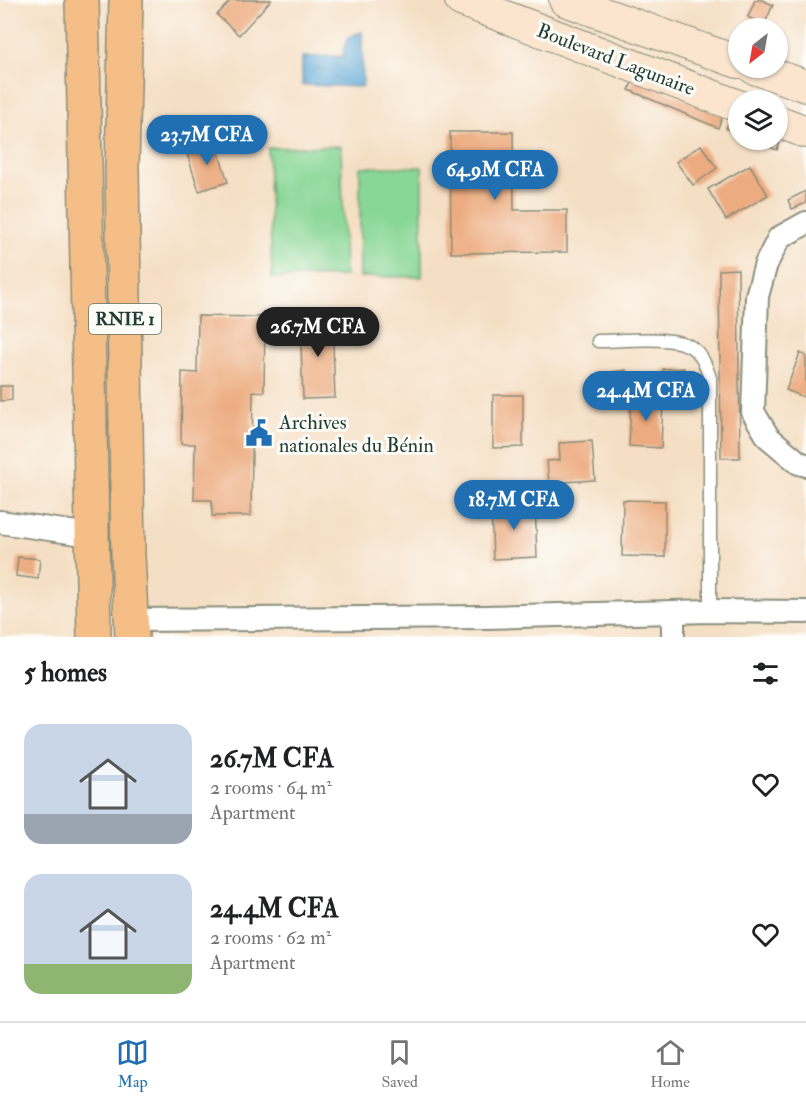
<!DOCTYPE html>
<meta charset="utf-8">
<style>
:root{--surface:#fff;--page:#f6f6f6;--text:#202124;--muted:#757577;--line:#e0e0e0;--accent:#1f6fb2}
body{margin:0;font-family:"IM FELL Double Pica",serif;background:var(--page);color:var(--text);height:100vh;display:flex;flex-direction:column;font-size:22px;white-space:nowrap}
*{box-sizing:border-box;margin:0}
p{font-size:20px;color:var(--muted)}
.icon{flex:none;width:33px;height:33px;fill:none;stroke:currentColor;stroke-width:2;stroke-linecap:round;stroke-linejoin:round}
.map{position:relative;height:637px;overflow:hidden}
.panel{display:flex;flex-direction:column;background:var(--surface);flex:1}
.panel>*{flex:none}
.needle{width:39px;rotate:211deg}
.fabs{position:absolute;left:728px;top:18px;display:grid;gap:12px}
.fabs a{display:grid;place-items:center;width:60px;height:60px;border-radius:50%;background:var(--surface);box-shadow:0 2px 4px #0004;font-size:30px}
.price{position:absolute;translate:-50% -51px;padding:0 14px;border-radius:21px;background:var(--accent);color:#fff;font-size:20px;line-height:39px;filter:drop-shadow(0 2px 3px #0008)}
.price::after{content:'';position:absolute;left:50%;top:36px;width:18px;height:14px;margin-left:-9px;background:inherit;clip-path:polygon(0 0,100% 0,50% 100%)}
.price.active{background:#222;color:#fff}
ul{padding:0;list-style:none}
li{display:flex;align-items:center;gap:18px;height:150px;padding:0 24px}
li span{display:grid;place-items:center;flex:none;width:168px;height:120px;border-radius:18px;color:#555}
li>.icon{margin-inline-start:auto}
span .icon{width:72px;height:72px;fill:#fffc;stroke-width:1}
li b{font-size:26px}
h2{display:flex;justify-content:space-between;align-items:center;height:72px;padding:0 24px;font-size:26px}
.menu{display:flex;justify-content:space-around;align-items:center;height:84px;border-top:2px solid var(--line);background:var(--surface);font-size:16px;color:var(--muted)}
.menu a{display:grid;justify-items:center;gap:3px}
.menu .active{color:var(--accent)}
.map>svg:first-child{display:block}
.pitch{fill:#89d796;stroke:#548a65;stroke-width:1.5}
.water{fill:url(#water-ripples);stroke:#407386;stroke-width:1.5}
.building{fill:#edac80}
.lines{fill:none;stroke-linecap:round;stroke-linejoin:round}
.service-casing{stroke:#8a8e7c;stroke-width:15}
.minor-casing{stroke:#8a8e7c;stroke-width:26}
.secondary-casing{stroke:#8a8e7c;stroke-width:34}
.trunk-casing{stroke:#8a8e7c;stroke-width:36}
.service{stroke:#fff;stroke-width:12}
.minor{stroke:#fff;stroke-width:22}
.secondary{stroke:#fbe5cf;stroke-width:32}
.trunk{stroke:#f6be87;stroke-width:33}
.labels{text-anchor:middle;stroke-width:6;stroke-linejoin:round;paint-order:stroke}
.shield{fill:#fdfcf7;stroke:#62766e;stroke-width:1.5}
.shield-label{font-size:18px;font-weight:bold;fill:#1f3d34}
.street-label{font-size:20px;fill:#1f3d34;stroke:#fdfcf7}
.poi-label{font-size:20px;fill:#1f3d34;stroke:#fdfcf7;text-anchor:start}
</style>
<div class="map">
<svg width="806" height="637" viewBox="0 0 806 637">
<defs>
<pattern id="water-ripples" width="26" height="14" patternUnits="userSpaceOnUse" patternTransform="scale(1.5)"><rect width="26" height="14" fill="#61a9d8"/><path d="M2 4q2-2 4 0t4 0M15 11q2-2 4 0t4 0" fill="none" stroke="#4f8bb0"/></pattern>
</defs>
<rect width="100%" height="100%" fill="#fdfcf7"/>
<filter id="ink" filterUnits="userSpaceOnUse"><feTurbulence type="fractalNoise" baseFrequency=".0167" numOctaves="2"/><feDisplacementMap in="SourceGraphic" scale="12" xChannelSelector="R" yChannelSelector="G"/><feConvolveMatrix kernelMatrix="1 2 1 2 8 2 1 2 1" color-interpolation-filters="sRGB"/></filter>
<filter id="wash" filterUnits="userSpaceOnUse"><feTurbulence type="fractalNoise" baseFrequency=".008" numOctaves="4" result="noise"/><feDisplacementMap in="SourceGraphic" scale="24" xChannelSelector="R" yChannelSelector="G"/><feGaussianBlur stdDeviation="1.35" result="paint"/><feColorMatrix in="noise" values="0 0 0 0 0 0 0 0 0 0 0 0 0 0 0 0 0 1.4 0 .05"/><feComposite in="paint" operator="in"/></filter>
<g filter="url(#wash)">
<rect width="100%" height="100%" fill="#f5dfc4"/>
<g class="pitch">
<polygon points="341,146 345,276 272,278 268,148"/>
<rect x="360" y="167" width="62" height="110"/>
</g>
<path class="water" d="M 362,32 L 363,87 L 302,85 L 302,57 L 343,56 C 346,39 344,37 362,32 Z"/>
<g id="blocks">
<g class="building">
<polygon points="231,0 271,0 239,35 217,15"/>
<polygon points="755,0 762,0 773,5 764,25 748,17"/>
<polygon points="634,78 723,115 718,128 629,90"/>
<polygon points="731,118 738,121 738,133 726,128"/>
<polygon points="450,132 513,132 514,210 567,210 567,252 451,253"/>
<polygon points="777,138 781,140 777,150 752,140"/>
<polygon points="215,141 228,182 199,191 186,151"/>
<polygon points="701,145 717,168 693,185 676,162"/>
<polygon points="750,165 768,195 726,220 708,189"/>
<polygon points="806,191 806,203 792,209 788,200"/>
<polygon points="738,269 740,458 721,458 719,270"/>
<polygon points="198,316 265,317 264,392 253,391 251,516 212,516 212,500 194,500 195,444 181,444 182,372 197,373"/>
<polygon points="332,317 335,398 303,399 300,319"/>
<polygon points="800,353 806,356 806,398 786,390"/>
<polygon points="684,368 685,395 664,395 663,369"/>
<polygon points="626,370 628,385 613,388 611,372"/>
<polygon points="0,386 12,386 12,400 0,401"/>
<polygon points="493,395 523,395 523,447 493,448"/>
<polygon points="631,397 663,399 661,448 629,446"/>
<polygon points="592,441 595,480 549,483 547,461 560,460 559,443"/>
<polygon points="623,500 665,501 665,557 622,556"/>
<polygon points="535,503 537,557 493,559 491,504"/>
<polygon points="18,557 40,559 38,579 16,576"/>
</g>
</g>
</g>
<g filter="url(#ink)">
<use href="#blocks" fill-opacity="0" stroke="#8a8e7c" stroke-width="1.5"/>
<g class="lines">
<defs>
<path id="service" d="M 598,341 C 620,341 673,335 691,347 C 702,354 706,366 710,378 L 710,611"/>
<g id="minor">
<polyline points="806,223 779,238 766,264 757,296 753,412 768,437 799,463 806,465"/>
<polyline points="0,522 91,535"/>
<polyline points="673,612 673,637"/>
<polyline points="132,620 486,617 710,611 806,612"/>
</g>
<g id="secondary">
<polyline points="461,0 738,106"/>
<polyline points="565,0 738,62"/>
<polyline points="754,68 806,86"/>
<polyline points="777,121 806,132"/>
</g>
<g id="trunk">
<polyline points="82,0 94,637"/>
<polyline points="126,0 122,167 128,555 132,637"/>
</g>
</defs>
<use href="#service" class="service-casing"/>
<use href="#minor" class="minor-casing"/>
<use href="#secondary" class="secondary-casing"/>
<use href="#trunk" class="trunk-casing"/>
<use href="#service" class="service"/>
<use href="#minor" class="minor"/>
<use href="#secondary" class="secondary"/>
<use href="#trunk" class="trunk"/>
</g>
</g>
<defs>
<symbol id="civic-bare" viewBox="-9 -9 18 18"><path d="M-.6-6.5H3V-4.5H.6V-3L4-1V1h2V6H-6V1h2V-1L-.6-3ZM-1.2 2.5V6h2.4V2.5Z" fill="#1f6fb2" stroke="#fdfcf7" stroke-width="2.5" paint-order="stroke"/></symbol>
</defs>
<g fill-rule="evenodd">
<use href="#civic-bare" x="240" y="414" width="38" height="38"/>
</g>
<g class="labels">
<rect class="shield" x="89" y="304" width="72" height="30" rx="4.5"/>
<g class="shield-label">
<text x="125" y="325">RNIE 1</text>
</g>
<g class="street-label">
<text transform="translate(616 59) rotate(21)" y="7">Boulevard Lagunaire</text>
</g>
<g class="poi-label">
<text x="279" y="429">Archives<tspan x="279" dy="23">nationales du Bénin</tspan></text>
</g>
</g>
</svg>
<div class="fabs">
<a><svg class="needle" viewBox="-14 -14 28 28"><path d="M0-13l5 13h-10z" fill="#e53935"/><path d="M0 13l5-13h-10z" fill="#757577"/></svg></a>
<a><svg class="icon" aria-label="layers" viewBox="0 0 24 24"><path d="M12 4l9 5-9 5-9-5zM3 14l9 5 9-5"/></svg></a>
</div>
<b class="price" style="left:207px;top:166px">23.7M CFA</b>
<b class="price" style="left:495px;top:201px">64.9M CFA</b>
<b class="price active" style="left:318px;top:358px">26.7M CFA</b>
<b class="price" style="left:646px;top:422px">24.4M CFA</b>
<b class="price" style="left:514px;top:531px">18.7M CFA</b>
</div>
<section class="panel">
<h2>5 homes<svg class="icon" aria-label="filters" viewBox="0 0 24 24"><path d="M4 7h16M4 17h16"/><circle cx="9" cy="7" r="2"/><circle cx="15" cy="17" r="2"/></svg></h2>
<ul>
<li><span style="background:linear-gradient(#c9d6e8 75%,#9aa5b1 0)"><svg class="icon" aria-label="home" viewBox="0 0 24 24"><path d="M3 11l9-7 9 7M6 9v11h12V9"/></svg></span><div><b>26.7M CFA</b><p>2 rooms · 64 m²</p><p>Apartment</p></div><svg class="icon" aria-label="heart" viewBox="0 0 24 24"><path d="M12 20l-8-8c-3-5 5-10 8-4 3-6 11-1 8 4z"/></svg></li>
<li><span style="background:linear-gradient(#c9d6e8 75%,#8fb573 0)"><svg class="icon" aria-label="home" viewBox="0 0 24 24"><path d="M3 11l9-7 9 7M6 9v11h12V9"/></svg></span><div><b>24.4M CFA</b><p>2 rooms · 62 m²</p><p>Apartment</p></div><svg class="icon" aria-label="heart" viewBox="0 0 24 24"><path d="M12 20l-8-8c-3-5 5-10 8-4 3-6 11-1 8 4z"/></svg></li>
</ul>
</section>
<nav class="menu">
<a class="active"><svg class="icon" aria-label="map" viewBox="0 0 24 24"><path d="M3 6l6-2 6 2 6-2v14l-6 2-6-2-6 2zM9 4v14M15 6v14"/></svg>Map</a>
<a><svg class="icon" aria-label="saved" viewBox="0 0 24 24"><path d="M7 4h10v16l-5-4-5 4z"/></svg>Saved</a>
<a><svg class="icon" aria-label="home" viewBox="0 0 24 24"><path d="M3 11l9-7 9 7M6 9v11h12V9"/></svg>Home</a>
</nav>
